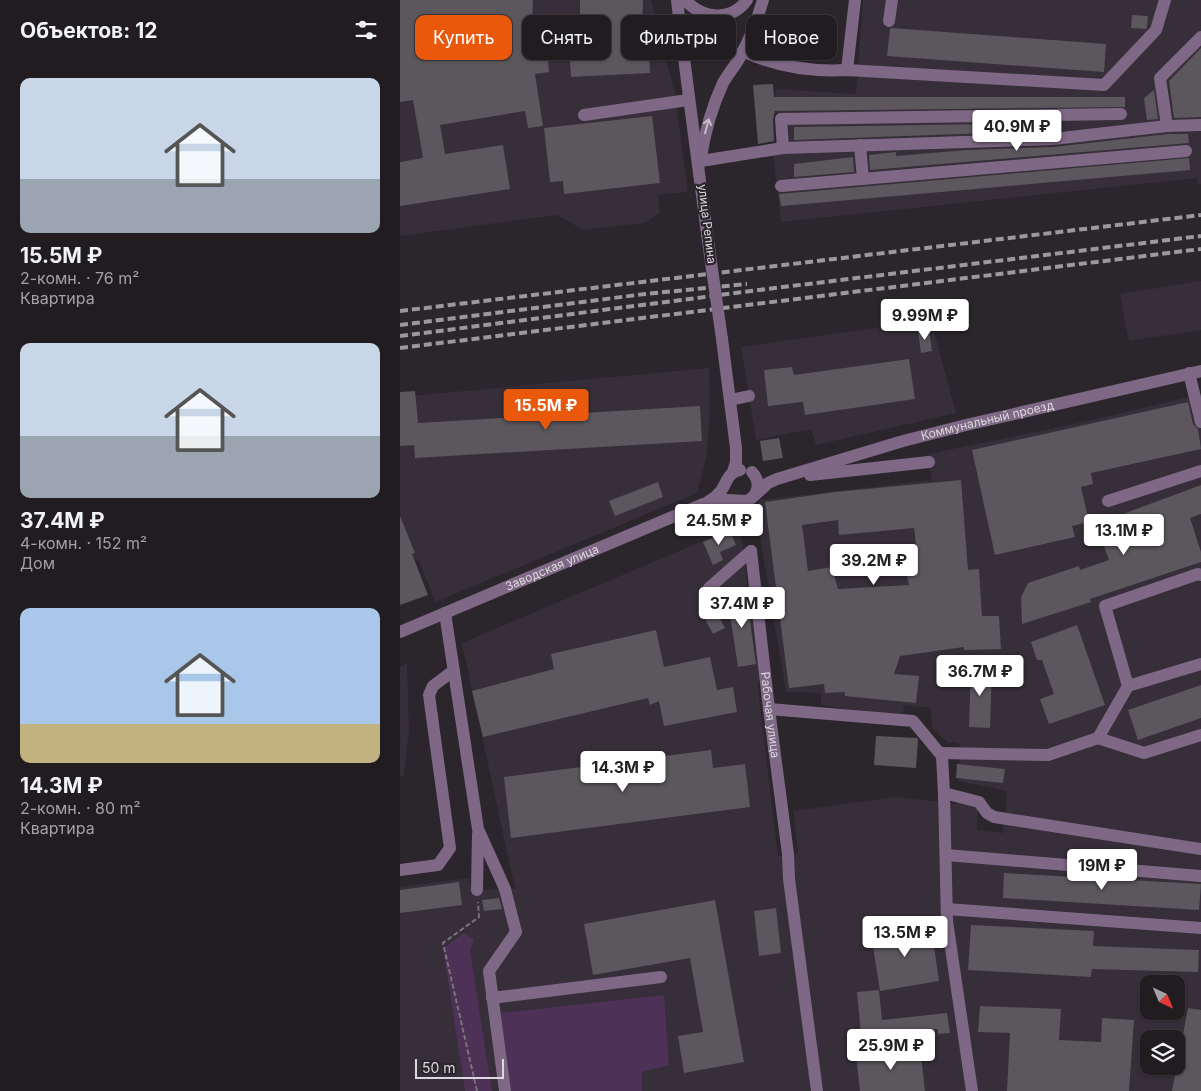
<!DOCTYPE html>
<html lang="ru">
<meta charset="utf-8">
<style>
:root{--surface:#201c20;--page:#2d292d;--text:#f1f3f6;--muted:#a2a1a5;--line:#3d3a3e;--accent:#ea580c}
body{margin:0;font-family:Inter,sans-serif;background:var(--page);color:var(--text);height:100vh;display:flex;flex-direction:column;font-size:19px;white-space:nowrap}
*{box-sizing:border-box;margin:0}
p{font-size:16px;color:var(--muted)}
.icon{flex:none;width:28px;height:28px;fill:none;stroke:currentColor;stroke-width:2;stroke-linecap:round;stroke-linejoin:round}
.map{position:relative;flex:1;overflow:hidden}
.panel{display:flex;flex-direction:column;background:var(--surface);width:400px}
.panel>*{flex:none}
.banner{position:absolute;left:15px;top:15px;width:475px;height:45px;display:flex;gap:10px}
.needle{width:32px;rotate:136deg}
.fabs{position:absolute;left:740px;top:975px;display:grid;gap:10px}
.fabs a{display:grid;place-items:center;width:45px;height:45px;border-radius:10px;background:var(--surface);box-shadow:0 1px 4px #0004,0 0 0 1px var(--line);font-size:25px}
.scale{position:absolute;left:15px;bottom:12px;width:89px;box-sizing:border-box;padding-left:5px;border:2px solid #dbd9dc;border-top:0;font-size:14px;line-height:18px;white-space:nowrap;color:#dbd9dc;-webkit-text-stroke:4px #2a262b;paint-order:stroke}
.price{position:absolute;translate:-50% -42px;padding:0 11px;border-radius:5px;background:#fff;color:#222;font-size:16px;line-height:32px;filter:drop-shadow(0 1px 2px #0008)}
.price::after{content:'';position:absolute;left:50%;top:30px;width:15px;height:11px;margin-left:-8px;background:inherit;clip-path:polygon(0 0,100% 0,50% 100%)}
.price.selected{background:var(--accent);color:#fff}
ul{padding:0;list-style:none}
li{display:grid;align-content:center;gap:10px;height:265px;padding:0 20px}
li span{display:grid;place-items:center;height:155px;border-radius:10px;color:#555}
li>.icon{margin-inline-start:auto}
span .icon{width:90px;height:90px;fill:#fffc;stroke-width:1}
li b{font-size:21px}
h2{display:flex;justify-content:space-between;align-items:center;height:60px;padding:0 20px;font-size:21px}
.chip{padding:0 18px;border-radius:10px;background:var(--surface);box-shadow:0 1px 4px #0004,0 0 0 1px var(--line);font-size:18px;line-height:45px}
.chip.selected{background:var(--accent);color:#fff}
main{display:flex;flex:1;min-height:0}
.map>svg:first-child{display:block}
.built{fill:#362e38;fill-rule:evenodd}
.green{fill:#4d3156}
.building{fill:#5b575d;fill-rule:evenodd}
.lines{fill:none;stroke-linecap:round;stroke-linejoin:round}
.path{stroke:#787479;stroke-width:2;stroke-dasharray:5 2.5;stroke-linecap:butt}
.minor{stroke:#7f6886;stroke-width:12}
.rail{stroke:#9c999d;stroke-width:4;stroke-dasharray:8 4;stroke-linecap:butt}
.minor-bridge{stroke:#7f6886;stroke-width:12}
.oneway{stroke:#c4bdc6}
.labels{text-anchor:middle;stroke-width:4.5;stroke-linejoin:round;paint-order:stroke}
.street-label{font-size:12px;fill:#dbd9dc;stroke:#2a262b}
</style>
<main>
<section class="panel">
<h2>Объектов: 12<svg class="icon" aria-label="filters" viewBox="0 0 24 24"><path d="M4 7h16M4 17h16"/><circle cx="9" cy="7" r="2"/><circle cx="15" cy="17" r="2"/></svg></h2>
<ul>
<li><span style="background:linear-gradient(#c9d6e8 65%,#9aa5b1 0)"><svg class="icon" aria-label="home" viewBox="0 0 24 24"><path d="M3 11l9-7 9 7M6 9v11h12V9"/></svg></span><div><b>15.5M ₽</b><p>2-комн. · 76 m²</p><p>Квартира</p></div></li>
<li><span style="background:linear-gradient(#c9d6e8 60%,#9aa5b1 0)"><svg class="icon" aria-label="home" viewBox="0 0 24 24"><path d="M3 11l9-7 9 7M6 9v11h12V9"/></svg></span><div><b>37.4M ₽</b><p>4-комн. · 152 m²</p><p>Дом</p></div></li>
<li><span style="background:linear-gradient(#a9c7e8 75%,#c2b280 0)"><svg class="icon" aria-label="home" viewBox="0 0 24 24"><path d="M3 11l9-7 9 7M6 9v11h12V9"/></svg></span><div><b>14.3M ₽</b><p>2-комн. · 80 m²</p><p>Квартира</p></div></li>
</ul>
</section>
<div class="map">
<svg width="801" height="1091" viewBox="0 0 801 1091">
<rect width="100%" height="100%" fill="#2a262b"/>
<g class="built">
<polygon points="0,0 251,0 275,94 288,192 258,195 260,213 245,223 183,230 157,215 0,236"/>
<polygon points="463,0 801,0 801,184 798,185 797,178 381,222 372,144 379,143 375,89 456,94"/>
<polygon points="801,281 801,330 729,341 720,294"/>
<polygon points="531,320 556,413 416,445 411,429 356,440 341,347"/>
<polygon points="309,368 310,406 307,455 297,493 35,602 19,560 0,565 0,513 1,514 0,510 0,397"/>
<path d="M 801,394 L 801,1091 L 0,1091 L 0,887 L 69,878 L 71,890 L 115,889 L 62,643 L 340,525 L 360,680 L 358,680 L 358,687 L 378,856 L 398,853 L 393,811 L 496,797 L 578,806 L 577,830 L 603,833 L 607,791 L 558,781 L 560,744 L 553,742 L 548,743 L 532,728 L 531,708 L 504,705 L 502,719 L 421,705 L 421,693 L 386,692 L 355,507 L 360,500 L 532,480 L 528,454 L 683,422 ZM 749,984 L 776,984 L 776,1011 L 749,1011 ZM 749,1039 L 776,1039 L 776,1066 L 749,1066 Z"/>
<polygon points="7,663 9,729 4,775 0,777 0,667"/>
</g>
<g class="green">
<polygon points="64,933 74,940 70,951 92,1091 65,1091 43,948"/>
<polygon points="264,995 269,1065 242,1072 242,1091 111,1091 101,1013"/>
</g>
<g class="building">
<polygon points="0,0 133,0 131,45 147,46 149,72 135,74 143,126 128,128 125,111 40,125 45,154 103,145 110,189 0,206 0,162 23,158 13,100 0,102"/>
<polygon points="180,0 243,0 242,27 248,27 250,73 171,77 168,31 180,31"/>
<polygon points="732,15 748,16 747,27 746,29 731,28"/>
<polygon points="492,28 706,44 704,72 487,56 490,29"/>
<polygon points="801,48 801,117 774,118 769,81"/>
<polygon points="373,84 374,97 725,97 725,107 375,111 373,120 374,141 358,144 353,85"/>
<polygon points="754,90 758,119 747,120 744,98"/>
<polygon points="252,116 260,183 164,194 163,181 150,182 144,128"/>
<polygon points="648,123 648,131 394,140 394,127"/>
<polygon points="768,134 788,134 789,143 470,170 469,155 496,152 496,156 567,150 653,147"/>
<polygon points="453,157 454,172 394,177 394,164"/>
<polygon points="789,158 790,170 381,206 379,194"/>
<polygon points="529,330 532,351 521,353 518,331"/>
<polygon points="509,359 515,399 405,415 403,402 368,406 364,370 392,367 394,375"/>
<polygon points="15,391 18,423 300,406 302,441 15,458 14,445 0,446 0,392"/>
<polygon points="788,402 793,424 798,429 801,449 691,473 693,484 681,487 689,522 672,526 675,537 595,555 572,450"/>
<polygon points="379,438 383,458 363,461 360,441"/>
<path d="M 561,480 L 568,570 L 579,569 L 582,616 L 599,616 L 601,649 L 564,650 L 564,647 L 500,656 L 494,674 L 519,676 L 516,703 L 445,696 L 445,692 L 425,693 L 424,684 L 389,688 L 365,502 L 435,492 ZM 438,520 L 439,535 L 514,528 L 517,551 L 502,554 L 509,585 L 438,589 L 432,567 L 408,571 L 402,525 Z"/>
<polygon points="258,482 263,497 215,516 209,501"/>
<polygon points="801,485 801,514 790,518 801,552 801,562 690,599 691,602 622,624 621,597 628,583 679,566 680,570 709,560 696,524"/>
<polygon points="0,516 15,553 12,554 28,595 0,605"/>
<polygon points="330,531 336,545 320,552 323,560 313,565 303,542"/>
<polygon points="346,592 356,664 338,667 327,595"/>
<polygon points="310,600 325,628 313,634 298,606"/>
<polygon points="677,625 705,705 649,724 640,699 654,694 642,660 637,660 631,642"/>
<polygon points="256,630 264,667 310,657 317,690 333,687 337,712 264,726 259,701 250,705 248,698 83,737 72,691 154,669 151,654"/>
<polygon points="571,666 592,667 590,728 569,727"/>
<polygon points="801,685 801,718 738,740 728,710"/>
<polygon points="476,736 517,738 518,740 516,768 474,765"/>
<polygon points="311,750 313,768 345,764 350,807 111,838 104,777"/>
<polygon points="557,764 605,769 603,783 556,778"/>
<polygon points="604,873 801,884 799,910 603,898"/>
<polygon points="59,882 62,905 0,913 0,890"/>
<polygon points="99,898 102,909 84,911 82,900"/>
<polygon points="315,900 344,1062 284,1073 278,1036 303,1032 290,958 193,975 184,924"/>
<polygon points="376,908 381,953 359,956 354,911"/>
<polygon points="531,925 539,981 480,991 471,934"/>
<polygon points="571,925 694,931 693,946 799,950 798,972 692,969 691,977 568,970"/>
<polygon points="479,990 482,1020 547,1013 550,1033 538,1034 538,1029 461,1035 457,992"/>
<polygon points="580,1006 661,1009 659,1040 701,1042 702,1018 734,1020 729,1091 607,1091 610,1033 578,1032"/>
<polygon points="788,1008 801,1010 801,1091 772,1091"/>
<polygon points="520,1046 525,1091 460,1091 456,1055"/>
</g>
<g class="lines">
<polyline class="path" points="77,1091 43,943 79,917 78,902"/>
<g class="minor">
<path d="M 277,0 C 286,78 297,156 307,234"/>
<path d="M 285,0 C 303,19 331,22 347,0"/>
<polyline points="489,21 492,0"/>
<path d="M 343,51 C 376,67 410,72 447,70 L 704,85 L 756,30 L 765,0"/>
<polyline points="447,70 455,0"/>
<polyline points="184,115 288,100"/>
<polyline points="767,126 760,78 801,37"/>
<polyline points="460,145 463,179"/>
<polyline points="383,148 653,139 767,126 801,125"/>
<path d="M 301,157 C 305,131 312,107 323,83 C 328,74 335,66 340,57 C 350,39 357,20 363,0"/>
<polyline points="301,161 383,148 381,119 721,114"/>
<polyline points="381,186 786,151"/>
<polyline points="322,339 336,448 336,462 333,472"/>
<polyline points="789,373 801,422"/>
<polyline points="330,400 349,396"/>
<polyline points="410,475 529,462"/>
<path id="s1" d="M 355,495 L 368,483 L 377,479 L 503,441 L 566,425 L 801,371"/>
<polyline points="708,501 801,471"/>
<path d="M 308,502 C 313,499 317,496 321,491 C 327,482 328,472 340,470"/>
<path id="s2" d="M 351,551 L 369,709 L 388,854 L 389,879 L 417,1091"/>
<polyline points="309,588 351,551"/>
<polyline points="45,613 78,829 105,889 116,932 89,971 105,1091"/>
<path id="s3" d="M 0,632 L 303,504 L 315,501 L 327,500 L 347,501 C 359,495 361,482 352,472"/>
<polyline points="728,686 801,664"/>
<polyline points="369,709 513,721 542,756 544,793 579,802 587,813 594,817 801,849"/>
<polyline points="698,738 744,753 801,735"/>
<polyline points="540,753 648,755 698,738 728,686 705,606 798,574 801,575"/>
<polyline points="544,793 547,921 572,1091"/>
<polyline points="546,855 801,876"/>
<polyline points="0,870 38,865 50,848 29,695 33,686 53,671"/>
<polyline points="77,890 78,834"/>
<polyline points="547,909 801,928"/>
<polyline points="92,998 261,977"/>
</g>
<g class="rail">
<polyline points="0,311 801,215"/>
<polyline points="0,325 245,294 347,284"/>
<polyline points="0,336 367,289 801,236"/>
<polyline points="0,348 801,249"/>
</g>
<polyline class="minor-bridge" points="307,234 322,339"/>
</g>
<defs><path id="oneway-shaft" d="M-6 0H5M1.5-3L5.5 0L1.5 3" fill="none" stroke-width="1.6" stroke-linecap="round" stroke-linejoin="round" transform="scale(1.25)"/></defs>
<use class="oneway" href="#oneway-shaft" transform="translate(307 126) rotate(-75)"/>
<g class="labels">
<g class="street-label">
<text transform="translate(307 224) rotate(83)" y="4">улица Репина</text>
<text dy="4" stroke="none"><textPath href="#s1" startOffset="246">Коммунальный проезд</textPath></text>
<text dy="4" stroke="none"><textPath href="#s3" startOffset="165">Заводская улица</textPath></text>
<text dy="4" stroke="none"><textPath href="#s2" startOffset="165">Рабочая улица</textPath></text>
</g>
</g>
</svg>
<div class="fabs">
<a><svg class="needle" viewBox="-14 -14 28 28"><path d="M0-13l5 13h-10z" fill="#e53935"/><path d="M0 13l5-13h-10z" fill="#a2a1a5"/></svg></a>
<a><svg class="icon" aria-label="layers" viewBox="0 0 24 24"><path d="M12 4l9 5-9 5-9-5zM3 14l9 5 9-5"/></svg></a>
</div>
<div class="scale">50 m</div>
<b class="price" style="left:617px;top:152px">40.9M ₽</b>
<b class="price" style="left:525px;top:341px">9.99M ₽</b>
<b class="price selected" style="left:146px;top:431px">15.5M ₽</b>
<b class="price" style="left:319px;top:546px">24.5M ₽</b>
<b class="price" style="left:724px;top:556px">13.1M ₽</b>
<b class="price" style="left:474px;top:586px">39.2M ₽</b>
<b class="price" style="left:342px;top:629px">37.4M ₽</b>
<b class="price" style="left:580px;top:697px">36.7M ₽</b>
<b class="price" style="left:223px;top:793px">14.3M ₽</b>
<b class="price" style="left:702px;top:891px">19M ₽</b>
<b class="price" style="left:505px;top:958px">13.5M ₽</b>
<b class="price" style="left:491px;top:1071px">25.9M ₽</b>
<div class="banner">
<a class="chip selected">Купить</a>
<a class="chip">Снять</a>
<a class="chip">Фильтры</a>
<a class="chip">Новое</a>
</div>
</div>
</main>
